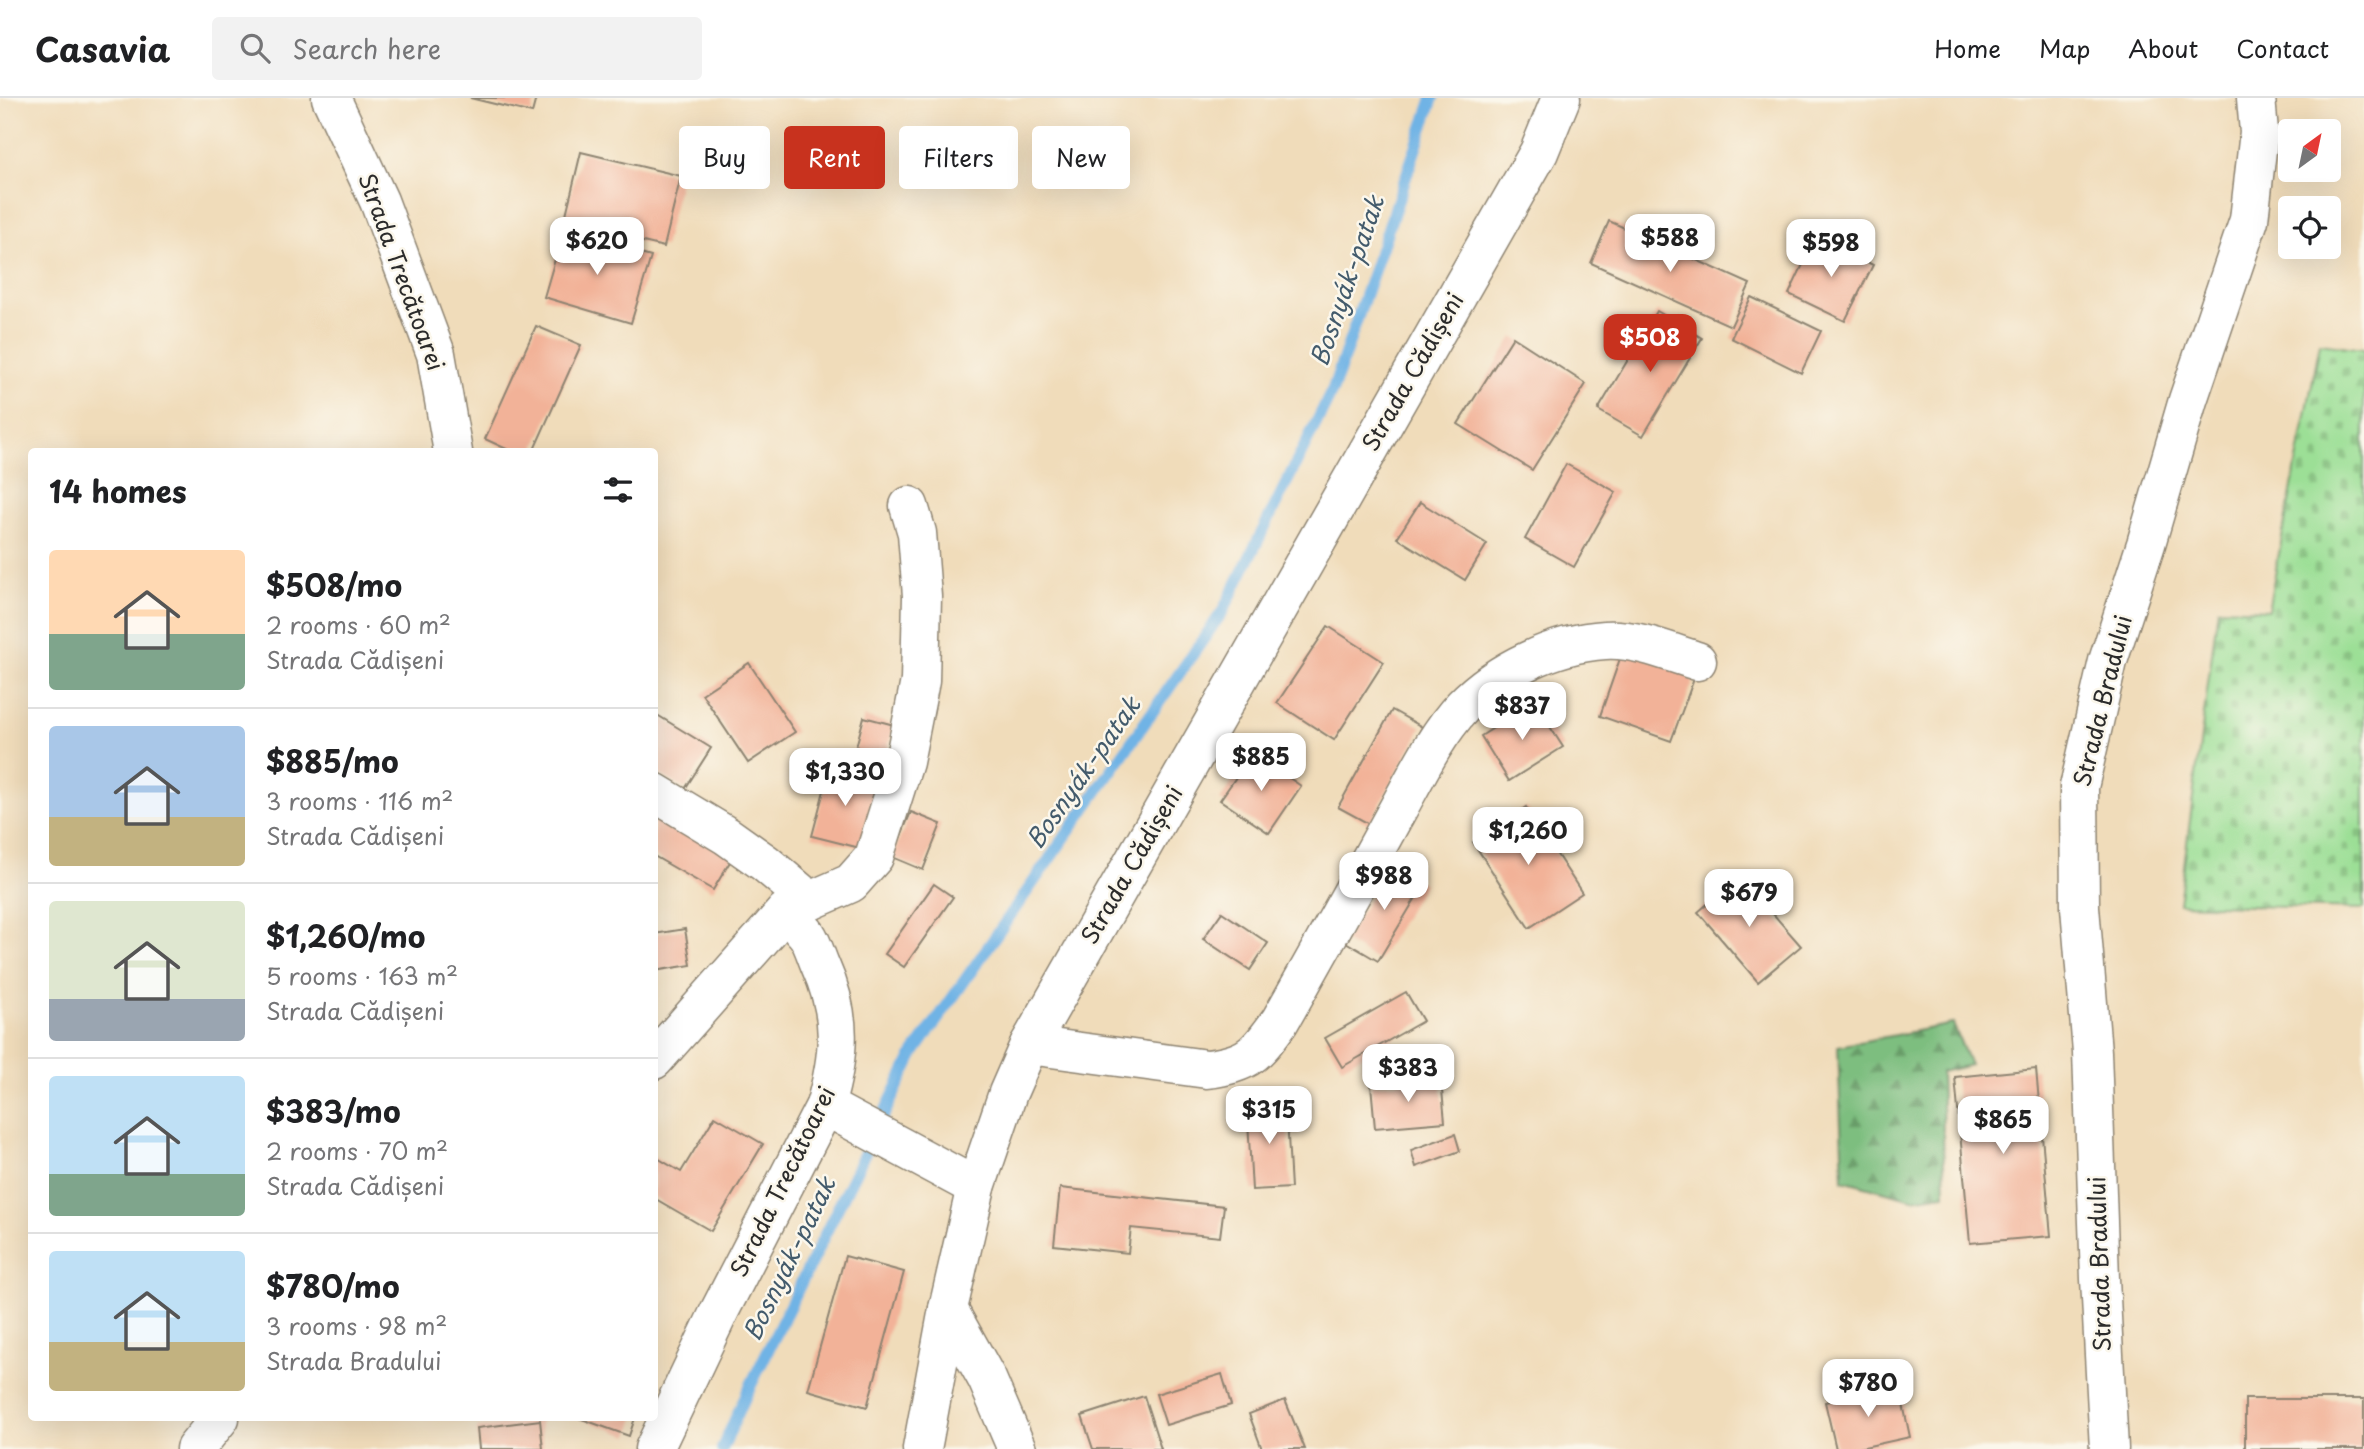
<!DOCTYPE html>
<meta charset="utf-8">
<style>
:root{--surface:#fff;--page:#f2f2f2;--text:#202124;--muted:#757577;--line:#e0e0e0;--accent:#c8321e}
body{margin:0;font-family:"Playpen Sans",sans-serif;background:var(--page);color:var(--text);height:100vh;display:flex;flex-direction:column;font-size:26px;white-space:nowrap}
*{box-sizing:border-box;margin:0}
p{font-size:23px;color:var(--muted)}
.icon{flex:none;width:38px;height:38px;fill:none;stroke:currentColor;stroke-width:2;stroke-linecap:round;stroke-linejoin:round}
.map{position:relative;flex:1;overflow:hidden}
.sheet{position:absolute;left:28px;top:350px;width:630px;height:973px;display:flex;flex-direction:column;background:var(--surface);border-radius:7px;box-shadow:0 7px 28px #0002}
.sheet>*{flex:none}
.banner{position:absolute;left:679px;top:28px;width:665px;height:63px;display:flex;gap:14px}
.needle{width:46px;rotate:33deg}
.buttons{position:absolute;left:2278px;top:21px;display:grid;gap:14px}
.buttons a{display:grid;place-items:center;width:63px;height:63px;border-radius:7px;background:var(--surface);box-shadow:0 7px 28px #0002;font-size:35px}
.price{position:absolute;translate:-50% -60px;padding:0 16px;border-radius:14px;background:#fff;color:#222;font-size:23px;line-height:46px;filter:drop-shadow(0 2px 4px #0008)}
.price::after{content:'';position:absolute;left:50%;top:42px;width:21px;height:16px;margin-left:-10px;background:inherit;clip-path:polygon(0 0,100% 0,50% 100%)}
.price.selected{background:var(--accent);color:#fff}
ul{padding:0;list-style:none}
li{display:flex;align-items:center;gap:21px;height:175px;padding:0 21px}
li+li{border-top:2px solid var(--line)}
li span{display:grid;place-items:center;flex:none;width:196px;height:140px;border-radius:7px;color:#555}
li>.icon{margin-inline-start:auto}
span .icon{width:84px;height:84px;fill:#fffc;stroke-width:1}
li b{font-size:30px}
h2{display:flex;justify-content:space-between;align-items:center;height:84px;padding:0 21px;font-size:30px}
.tag{padding:0 24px;border-radius:7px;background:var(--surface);box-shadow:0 7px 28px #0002;font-size:24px;line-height:63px}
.tag.selected{background:var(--accent);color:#fff}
header{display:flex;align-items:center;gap:42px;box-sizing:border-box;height:98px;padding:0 35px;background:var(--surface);border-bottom:2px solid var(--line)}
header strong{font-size:33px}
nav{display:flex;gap:38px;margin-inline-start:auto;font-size:24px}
.search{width:490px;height:63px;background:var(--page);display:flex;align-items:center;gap:18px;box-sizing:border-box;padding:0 24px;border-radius:7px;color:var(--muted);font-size:26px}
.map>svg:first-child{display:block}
.forest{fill:url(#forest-firs);stroke:#547455;stroke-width:2}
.cemetery{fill:url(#cemetery-stones);stroke:#648560;stroke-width:2}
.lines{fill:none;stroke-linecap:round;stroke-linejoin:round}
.stream{stroke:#6fb3e5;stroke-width:12}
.building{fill:#f2b298}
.minor-casing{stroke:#8e8472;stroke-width:41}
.major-casing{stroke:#8e8472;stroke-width:41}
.minor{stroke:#fff;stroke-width:38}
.major{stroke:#fff;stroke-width:38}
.labels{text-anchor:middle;stroke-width:5;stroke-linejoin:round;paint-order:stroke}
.street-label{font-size:23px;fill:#2b2b2b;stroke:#fbf7ec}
.water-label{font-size:24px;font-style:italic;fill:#435b6c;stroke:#fbf7ec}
</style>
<header>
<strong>Casavia</strong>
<div class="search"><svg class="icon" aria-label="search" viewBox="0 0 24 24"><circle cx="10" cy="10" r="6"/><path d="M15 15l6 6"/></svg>Search here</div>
<nav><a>Home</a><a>Map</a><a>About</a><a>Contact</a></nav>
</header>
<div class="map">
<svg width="2364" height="1351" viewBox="0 0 2364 1351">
<defs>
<pattern id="forest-firs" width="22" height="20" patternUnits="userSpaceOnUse" patternTransform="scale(1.75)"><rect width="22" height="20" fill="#7dbe7f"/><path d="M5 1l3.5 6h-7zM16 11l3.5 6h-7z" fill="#679b68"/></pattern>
<pattern id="cemetery-stones" width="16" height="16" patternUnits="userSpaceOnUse" patternTransform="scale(1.75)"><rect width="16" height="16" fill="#9cdf96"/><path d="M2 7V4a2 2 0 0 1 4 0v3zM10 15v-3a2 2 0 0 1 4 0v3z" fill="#87c081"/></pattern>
</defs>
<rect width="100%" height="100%" fill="#fbf7ec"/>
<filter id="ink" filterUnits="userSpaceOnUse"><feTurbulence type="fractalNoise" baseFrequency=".0143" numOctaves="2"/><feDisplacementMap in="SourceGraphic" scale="14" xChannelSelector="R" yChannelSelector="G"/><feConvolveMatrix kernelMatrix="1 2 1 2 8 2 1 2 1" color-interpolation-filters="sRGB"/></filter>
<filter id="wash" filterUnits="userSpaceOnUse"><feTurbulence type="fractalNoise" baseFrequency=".00686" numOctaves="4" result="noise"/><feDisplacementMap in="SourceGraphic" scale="28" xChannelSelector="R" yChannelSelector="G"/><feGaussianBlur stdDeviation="1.57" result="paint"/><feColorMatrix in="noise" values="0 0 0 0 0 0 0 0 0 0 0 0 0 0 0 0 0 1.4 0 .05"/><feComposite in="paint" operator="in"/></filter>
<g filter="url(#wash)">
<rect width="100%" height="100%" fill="#f0dcba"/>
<polygon class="forest" points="1953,926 1970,967 1941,974 1945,1096 1912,1101 1843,1082 1838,948"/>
<polygon class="cemetery" points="2320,245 2364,251 2364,811 2179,806 2218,510 2268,512"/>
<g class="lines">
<polyline class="stream" points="722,1351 746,1297 914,955 1223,513 1333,291 1433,0"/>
</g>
<g id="blocks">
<g class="building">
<polygon points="470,0 536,0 532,15"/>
<polygon points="581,54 681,78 664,149 564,125"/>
<polygon points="1609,123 1750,186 1731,228 1591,165"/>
<polygon points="563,134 651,159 631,225 544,199"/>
<polygon points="1816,139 1873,167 1845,223 1789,196"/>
<polygon points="1751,199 1821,233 1801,275 1731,240"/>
<polygon points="1657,213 1702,240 1643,338 1598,312"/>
<polygon points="536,228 581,247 533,354 513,354 485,341"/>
<polygon points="1513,239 1586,286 1532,372 1458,326"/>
<polygon points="1566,366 1616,394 1574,469 1525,441"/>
<polygon points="1420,404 1487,446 1465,482 1397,440"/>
<polygon points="1328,528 1384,564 1334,642 1277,605"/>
<polygon points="1623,552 1695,578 1671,643 1600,618"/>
<polygon points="749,565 795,634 748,665 702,596"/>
<polygon points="1534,604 1563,649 1509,683 1481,638"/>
<polygon points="1392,612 1422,629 1369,726 1338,709"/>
<polygon points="654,615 711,650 685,691 654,673"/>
<polygon points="864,619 894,627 882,672 852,664"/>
<polygon points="1253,655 1301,688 1269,735 1220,702"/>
<polygon points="830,670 877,682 860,750 812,738"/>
<polygon points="1526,709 1582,795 1529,830 1473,744"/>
<polygon points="654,710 734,757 713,792 654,758"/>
<polygon points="911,714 941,726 923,772 892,759"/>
<polygon points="1390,766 1424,786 1378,863 1344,843"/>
<polygon points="1740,778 1801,848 1758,884 1698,814"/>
<polygon points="934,786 953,799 904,869 885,856"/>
<polygon points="1222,814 1268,845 1250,872 1203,841"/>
<polygon points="685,831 691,867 654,873 654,836"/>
<polygon points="1406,894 1423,923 1342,969 1325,940"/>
<polygon points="2036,971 2051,1138 1970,1145 1955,979"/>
<polygon points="1441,981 1445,1024 1375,1030 1371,987"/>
<polygon points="1286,1003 1291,1090 1252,1092 1247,1005"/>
<polygon points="715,1018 763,1046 711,1133 654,1100 654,1058 681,1074"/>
<polygon points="1455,1036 1460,1053 1416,1069 1411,1052"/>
<polygon points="1060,1090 1224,1108 1220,1139 1131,1130 1128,1155 1054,1147"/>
<polygon points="845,1158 904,1174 867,1309 808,1292"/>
<polygon points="1222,1276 1231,1307 1166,1327 1156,1296"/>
<polygon points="1899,1287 1910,1339 1855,1351 1836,1351 1825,1304"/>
<polygon points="1144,1298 1161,1351 1093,1351 1082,1318"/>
<rect x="2245" y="1301" width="119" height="50"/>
<polygon points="1285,1302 1305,1351 1262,1351 1249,1316"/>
<polygon points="579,1320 635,1320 629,1338"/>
<polygon points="540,1322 543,1351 479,1351 477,1330"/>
</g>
</g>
</g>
<g filter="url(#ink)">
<use href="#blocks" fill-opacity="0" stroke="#8e8472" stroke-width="2"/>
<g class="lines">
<defs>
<g id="minor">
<polyline points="331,0 379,103 436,256 453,354"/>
<polyline points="654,694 727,738 765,765 810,803"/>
<path d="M 1029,947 L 1207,971 C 1249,966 1256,956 1280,923 C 1318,856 1356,788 1393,720 C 1414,683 1434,639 1463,608 C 1498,572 1555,545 1605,542 C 1635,540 1669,554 1697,563"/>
<polyline points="654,962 785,814 851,785 874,759 904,664 920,583 922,498 917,435 909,408"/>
<polyline points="825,1008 976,1089"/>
<polyline points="948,1211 987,1281 1017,1351"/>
<polyline points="195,1351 220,1320"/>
<path d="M 654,1351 L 720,1212 L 825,1008 C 840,956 843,918 820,867 C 816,858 813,846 807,837 C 801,829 792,821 785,814"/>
<polyline points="2109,1351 2100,1181 2092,954 2080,809 2079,689 2108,563 2146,446 2188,302 2249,122 2259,34 2256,0"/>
</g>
<polyline id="major" points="922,1351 948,1211 976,1089 1008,995 1029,947 1539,54 1561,0"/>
</defs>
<use href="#minor" class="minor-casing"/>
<use href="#major" class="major-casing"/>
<use href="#minor" class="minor"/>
<use href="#major" class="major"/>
</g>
</g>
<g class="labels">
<g class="street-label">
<text transform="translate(401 174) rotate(70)" y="8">Strada Trecătoarei</text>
<text transform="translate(1413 274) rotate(-60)" y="8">Strada Cădișeni</text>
<text transform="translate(2103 603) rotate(-76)" y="8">Strada Bradului</text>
<text transform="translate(1132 767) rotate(-60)" y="8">Strada Cădișeni</text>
<text transform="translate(783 1084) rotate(-64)" y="8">Strada Trecătoarei</text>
<text transform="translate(2100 1166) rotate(-92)" y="8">Strada Bradului</text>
</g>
<g class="water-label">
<text transform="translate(1348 183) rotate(-71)" y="8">Bosnyák-patak</text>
<text transform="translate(1084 675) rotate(-55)" y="8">Bosnyák-patak</text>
<text transform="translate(790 1161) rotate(-64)" y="8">Bosnyák-patak</text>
</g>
</g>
</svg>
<div class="buttons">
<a><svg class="needle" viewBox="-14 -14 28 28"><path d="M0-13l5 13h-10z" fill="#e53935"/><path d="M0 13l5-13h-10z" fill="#757577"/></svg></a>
<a><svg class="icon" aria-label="locate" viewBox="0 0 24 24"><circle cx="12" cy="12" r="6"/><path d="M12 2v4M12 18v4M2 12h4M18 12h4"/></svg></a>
</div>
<b class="price" style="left:1670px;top:176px">$588</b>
<b class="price" style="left:597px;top:179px">$620</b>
<b class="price" style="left:1831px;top:181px">$598</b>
<b class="price selected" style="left:1650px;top:276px">$508</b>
<b class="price" style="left:1522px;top:644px">$837</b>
<b class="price" style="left:1261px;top:695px">$885</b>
<b class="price" style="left:845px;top:710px">$1,330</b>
<b class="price" style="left:1528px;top:769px">$1,260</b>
<b class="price" style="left:1384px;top:814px">$988</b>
<b class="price" style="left:1749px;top:831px">$679</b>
<b class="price" style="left:1408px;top:1006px">$383</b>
<b class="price" style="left:1269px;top:1048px">$315</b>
<b class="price" style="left:2003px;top:1058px">$865</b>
<b class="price" style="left:1868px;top:1321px">$780</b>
<div class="banner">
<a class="tag">Buy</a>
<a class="tag selected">Rent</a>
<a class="tag">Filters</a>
<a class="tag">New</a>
</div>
<section class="sheet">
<h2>14 homes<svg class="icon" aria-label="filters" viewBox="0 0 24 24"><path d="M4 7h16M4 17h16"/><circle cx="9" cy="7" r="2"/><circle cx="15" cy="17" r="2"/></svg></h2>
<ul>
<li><span style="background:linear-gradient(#ffd9b3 60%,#7fa58c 0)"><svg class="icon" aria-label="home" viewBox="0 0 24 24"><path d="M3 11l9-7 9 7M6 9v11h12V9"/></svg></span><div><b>$508/mo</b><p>2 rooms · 60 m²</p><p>Strada Cădișeni</p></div></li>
<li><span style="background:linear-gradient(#a9c7e8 65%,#c2b280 0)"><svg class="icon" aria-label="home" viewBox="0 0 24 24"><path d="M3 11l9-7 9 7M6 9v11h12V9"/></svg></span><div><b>$885/mo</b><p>3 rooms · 116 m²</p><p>Strada Cădișeni</p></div></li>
<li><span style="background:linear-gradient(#dfe7d0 70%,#9aa5b1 0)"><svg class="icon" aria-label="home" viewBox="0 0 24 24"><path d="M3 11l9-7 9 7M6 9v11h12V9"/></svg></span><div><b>$1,260/mo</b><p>5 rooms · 163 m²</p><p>Strada Cădișeni</p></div></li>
<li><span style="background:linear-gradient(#bfe0f5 70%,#7fa58c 0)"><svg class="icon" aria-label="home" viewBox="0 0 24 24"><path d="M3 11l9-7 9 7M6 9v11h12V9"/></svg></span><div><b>$383/mo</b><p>2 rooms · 70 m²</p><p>Strada Cădișeni</p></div></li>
<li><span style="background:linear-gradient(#bfe0f5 65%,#c2b280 0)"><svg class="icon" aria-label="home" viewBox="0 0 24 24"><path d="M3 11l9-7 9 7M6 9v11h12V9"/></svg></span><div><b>$780/mo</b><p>3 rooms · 98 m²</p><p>Strada Bradului</p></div></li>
</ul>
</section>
</div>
